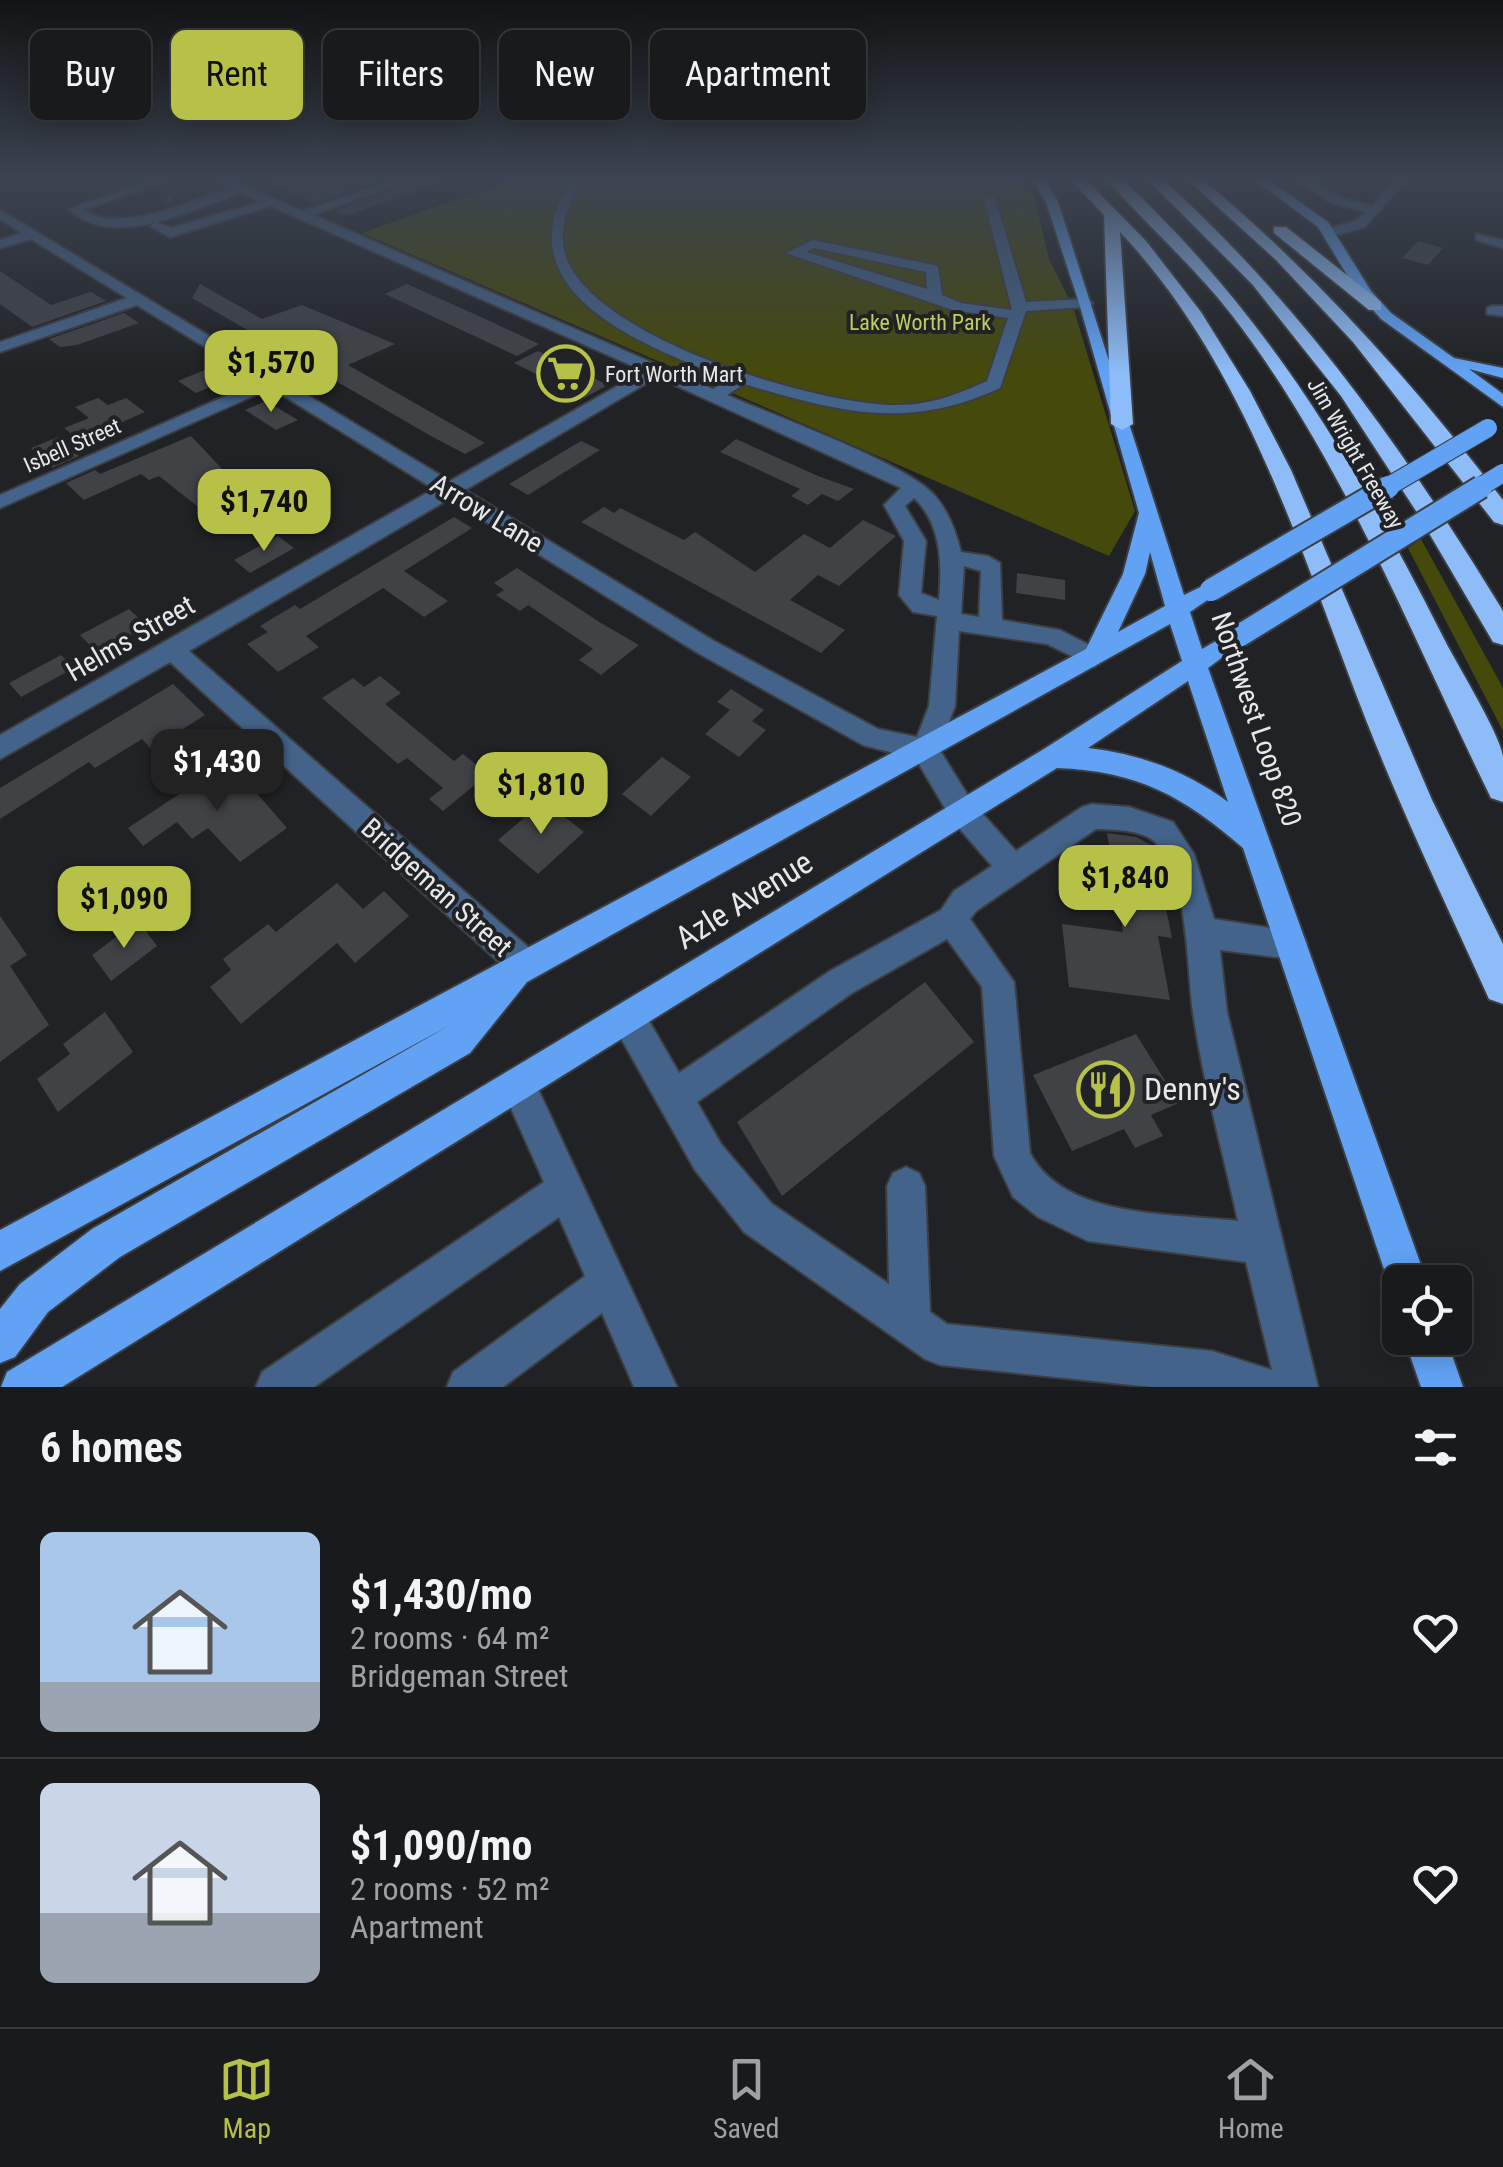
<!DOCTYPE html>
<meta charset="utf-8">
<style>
:root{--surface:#181a1c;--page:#212325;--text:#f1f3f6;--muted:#9fa1a3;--line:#36383b;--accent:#b8c147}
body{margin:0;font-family:"Roboto Condensed",sans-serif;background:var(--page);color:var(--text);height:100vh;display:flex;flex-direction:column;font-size:38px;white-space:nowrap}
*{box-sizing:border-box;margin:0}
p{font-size:32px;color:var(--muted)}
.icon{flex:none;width:55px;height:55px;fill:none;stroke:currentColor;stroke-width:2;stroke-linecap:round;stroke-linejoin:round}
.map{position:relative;height:1387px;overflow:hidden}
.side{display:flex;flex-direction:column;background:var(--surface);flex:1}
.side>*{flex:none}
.banner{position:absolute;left:30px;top:30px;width:1000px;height:90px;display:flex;gap:20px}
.buttons{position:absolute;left:1382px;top:1265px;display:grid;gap:20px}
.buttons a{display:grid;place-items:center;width:90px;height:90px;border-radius:15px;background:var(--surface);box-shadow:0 5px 25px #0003,0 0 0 2px var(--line);font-size:50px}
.price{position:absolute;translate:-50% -85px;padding:0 22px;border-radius:20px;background:var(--accent);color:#111;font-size:32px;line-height:65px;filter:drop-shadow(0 2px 5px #0008)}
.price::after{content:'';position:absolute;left:50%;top:60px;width:30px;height:22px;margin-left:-15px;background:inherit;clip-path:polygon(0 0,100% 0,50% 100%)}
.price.active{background:#222;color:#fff}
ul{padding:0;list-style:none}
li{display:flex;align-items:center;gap:30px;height:250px;padding:0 40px}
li+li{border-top:2px solid var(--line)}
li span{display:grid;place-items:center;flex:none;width:280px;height:200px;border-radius:15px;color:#555}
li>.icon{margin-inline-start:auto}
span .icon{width:120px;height:120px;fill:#fffc;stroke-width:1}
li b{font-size:42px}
h2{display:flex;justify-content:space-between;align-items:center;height:120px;padding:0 40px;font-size:42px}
.pill{padding:0 35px;border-radius:15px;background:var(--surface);box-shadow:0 5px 25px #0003,0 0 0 2px var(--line);font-size:35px;line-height:90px}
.pill.active{background:var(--accent);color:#111}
.tabs{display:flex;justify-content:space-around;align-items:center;height:140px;border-top:2px solid var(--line);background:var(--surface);font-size:28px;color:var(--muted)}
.tabs a{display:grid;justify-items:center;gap:5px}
.tabs .active{color:var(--accent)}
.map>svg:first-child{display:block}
.green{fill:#45490b}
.building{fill:#404246}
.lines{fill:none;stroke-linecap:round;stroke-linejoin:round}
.minor-tunnel{stroke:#3e4043;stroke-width:14;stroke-dasharray:14 6;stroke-linecap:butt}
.minor-casing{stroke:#3c3e41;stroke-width:4}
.major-casing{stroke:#3c3e41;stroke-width:4}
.highway-casing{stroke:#3c3e41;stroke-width:4}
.minor{fill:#44638a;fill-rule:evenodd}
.major{fill:#61a2f5;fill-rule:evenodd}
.highway{fill:#8ebcf8;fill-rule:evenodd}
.major-bridge-far1-casing{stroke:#3c3e41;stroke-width:20;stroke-linecap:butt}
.major-bridge-casing{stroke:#3c3e41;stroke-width:26;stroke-linecap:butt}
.major-bridge-far1{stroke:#61a2f5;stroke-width:18}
.major-bridge{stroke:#61a2f5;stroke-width:22}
.labels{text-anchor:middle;stroke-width:8;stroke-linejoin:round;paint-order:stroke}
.far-park-label{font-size:22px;fill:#c2cb5d;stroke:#202225}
.far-poi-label{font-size:22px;fill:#e6e8ea;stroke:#202225;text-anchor:start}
.far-street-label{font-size:22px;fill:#e6e8ea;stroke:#202225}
.street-label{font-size:28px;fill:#e6e8ea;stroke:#202225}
.near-street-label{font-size:32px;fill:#e6e8ea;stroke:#202225}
.near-poi-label{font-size:32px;fill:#e6e8ea;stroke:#202225;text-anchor:start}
</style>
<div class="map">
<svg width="1503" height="1387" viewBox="0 0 1503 1387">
<rect width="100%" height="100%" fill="#202225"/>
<g class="green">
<polygon points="515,179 1019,179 1033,192 1049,259 1073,307 1135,511 1109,556 362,233"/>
<polygon points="1421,539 1503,688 1503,731 1408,548"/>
</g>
<g class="building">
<polygon points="261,179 386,179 315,203"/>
<polygon points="419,179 444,182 346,216 335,211"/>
<polygon points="1418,241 1443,248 1428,265 1402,258"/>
<polygon points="0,271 51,305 91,292 106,301 32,327 0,304"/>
<polygon points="200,284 262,319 302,305 395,344 348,365 485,443 465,454 431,436 192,298"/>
<polygon points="407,284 481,317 539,344 517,356 385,294"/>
<polygon points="124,313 139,323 77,345 60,347 49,339"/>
<polygon points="538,351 608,385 584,398 514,363"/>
<polygon points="214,366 232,378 196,393 178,381"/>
<polygon points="98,398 108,405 126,398 145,412 80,441 64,428 89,418 75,407"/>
<polygon points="266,401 298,420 276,430 245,410"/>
<polygon points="191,436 224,471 204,480 222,493 197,506 159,476 149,480 141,474 84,500 66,483 95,470 100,474"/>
<polygon points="58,437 79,456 52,468 31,448"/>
<polygon points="736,439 818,476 854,489 838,501 822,494 808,505 791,496 800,489 720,452"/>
<polygon points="581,441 600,450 528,495 509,484"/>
<polygon points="604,507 614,513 620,508 684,540 695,532 755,572 804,534 830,548 863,520 896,536 839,586 818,575 790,600 845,630 821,653 581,522"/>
<polygon points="454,517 472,528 404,571 448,601 424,617 383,588 306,636 319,647 278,672 247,644 268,632 260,626 295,605 300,609"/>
<polygon points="278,536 294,548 250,573 234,560"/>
<polygon points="517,568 601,623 639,645 601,675 579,660 593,649 528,605 520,611 496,595 504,590 494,583"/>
<polygon points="1017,573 1065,580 1065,600 1016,593"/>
<polygon points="129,609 147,626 97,653 80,635"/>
<polygon points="61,655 74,668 21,697 9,683"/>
<polygon points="380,676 401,693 385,704 454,761 463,754 488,774 443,811 429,799 443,788 407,758 398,764 322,698 353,678 364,687"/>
<polygon points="173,684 205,715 151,749 142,739 95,768 89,762 0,819 0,788"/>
<polygon points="731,689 764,710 752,721 766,730 739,757 705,734 730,710 717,702"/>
<polygon points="662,757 691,777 651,816 622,794"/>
<polygon points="229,761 287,828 240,862 208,828 192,839 177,822 143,846 128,828"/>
<polygon points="544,801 584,832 538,874 498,840"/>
<polygon points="1107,833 1136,837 1153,846 1172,938 1158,936 1170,1000 1069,987 1062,924 1123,932"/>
<polygon points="337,883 363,909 384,891 409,916 355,963 337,943 241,1024 210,987 231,970 223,959 268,924 276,932"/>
<polygon points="0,916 27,955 10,966 49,1025 0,1062"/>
<polygon points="138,921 157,946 111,981 92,955"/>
<polygon points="925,982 974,1042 782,1196 737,1122"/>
<polygon points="105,1012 133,1052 58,1112 37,1079 70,1054 63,1044"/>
<polygon points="1136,1034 1179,1103 1151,1115 1163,1136 1135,1148 1124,1129 1072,1151 1033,1075"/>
</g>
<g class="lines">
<polyline class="minor-tunnel" points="168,195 173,198"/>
<defs>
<g id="minor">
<path d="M 154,179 L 171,179 L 84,210 C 119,235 193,200 231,188 L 213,179 L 229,179 L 302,211 L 398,179 L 415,179 L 313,215 L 713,389 L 729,379 C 645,346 498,292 572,179 L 584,179 C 571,200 561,217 563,243 C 571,334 822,407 899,405 C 931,405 958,394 987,381 L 1008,318 L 953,310 L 786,253 L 813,240 L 938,266 L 942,295 L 961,303 L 1012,310 L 984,198 L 994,195 L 1026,302 L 1086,299 L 1093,303 L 1086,307 L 1026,311 L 1000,388 C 907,431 838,412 744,384 L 727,395 C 772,415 909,464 935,496 C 949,512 956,532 961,552 L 988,556 L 1000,563 L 1002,620 L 1060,630 L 1103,652 L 1106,658 L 1094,667 L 1047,644 L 959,631 L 955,706 L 939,749 L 972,802 L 1016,851 L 1082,807 L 1092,804 L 1129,807 L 1173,822 L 1194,854 L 1214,919 L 1302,933 L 1307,944 L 1302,955 L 1291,959 L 1220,950 L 1227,1012 L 1318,1387 L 1152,1387 L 940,1365 L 925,1359 L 744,1232 L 695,1170 L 617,1031 L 612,1019 L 617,1007 L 629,1002 L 641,1007 L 679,1073 L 830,971 L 941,910 L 954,891 L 992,866 L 952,820 L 916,759 L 863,745 L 698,653 L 449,499 L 189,651 L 536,954 L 541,965 L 536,976 L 525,981 L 514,976 L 170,662 L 0,759 L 0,735 L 434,489 L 271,388 L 0,508 L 0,495 L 260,381 L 137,305 L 0,352 L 0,342 L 127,298 L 31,239 L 0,248 L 0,240 L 22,233 L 0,219 L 0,210 L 450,481 L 644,371 L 271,206 L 170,237 L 150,226 L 156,222 L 171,228 L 260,202 L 241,193 C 193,209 112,251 69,209 ZM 814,248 L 926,272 L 927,289 L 806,252 ZM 657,377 L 901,488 L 884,505 L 904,541 L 899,595 L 913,612 L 937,616 L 929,706 L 917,737 L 878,729 L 714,641 L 465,490 ZM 914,498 C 942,524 942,565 939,600 L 921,593 L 926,541 L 905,506 ZM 964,566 L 981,571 L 979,617 L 961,614 ZM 1096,829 C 1114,830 1141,829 1155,842 C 1188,875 1187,967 1193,1012 C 1203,1082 1223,1152 1238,1221 C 1172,1213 1064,1219 1030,1153 L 1014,982 L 970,919 L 976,911 ZM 947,939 L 982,987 L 994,1156 L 1013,1197 L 1038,1217 L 1088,1241 L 1246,1262 L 1272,1370 L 1212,1351 L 947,1324 L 930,1312 L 925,1186 L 919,1173 L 906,1167 L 893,1173 L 887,1186 L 889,1284 L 772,1204 L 721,1144 L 697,1102 L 852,993 Z"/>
<polygon points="1295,179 1309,179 1339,197 1372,206 1395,179 1407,179 1365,227 1330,237 1323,233 1325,230 1355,221 1366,212 1331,203"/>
<polygon points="1476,234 1503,240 1503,248 1476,240"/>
<polygon points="1492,306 1503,306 1503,316 1487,314 1487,308"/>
<polygon points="519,1068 531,1074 677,1387 634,1387 602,1313 503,1387 447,1387 453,1372 585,1276 559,1217 314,1387 256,1387 262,1372 544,1182 501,1086 507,1074"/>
</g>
<g id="major">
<path d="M 1033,179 L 1045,179 L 1058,202 L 1184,595 L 1211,582 L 1222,590 L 1190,612 L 1202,649 L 1239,628 L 1251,636 L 1208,668 L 1427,1282 L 1400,1282 L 1400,1299 L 1393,1296 L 1243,848 C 1183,796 1138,771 1057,768 L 62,1387 L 1,1387 L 7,1372 L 1044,749 L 1182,661 L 1170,624 L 527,982 L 470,1053 L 120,1257 L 48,1312 L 15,1357 L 0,1363 L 0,1309 L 20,1284 L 92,1229 L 450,1025 L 0,1271 L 0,1230 L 1086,649 L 1123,574 L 1139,513 L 1079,303 L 1046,202 ZM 1150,552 L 1165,606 L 1118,632 L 1145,574 ZM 1188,681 L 1228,802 C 1186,771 1140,754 1088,748 Z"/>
<polygon points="1254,179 1267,179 1328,222 1371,291 1391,313 1454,358 1503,368 1503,378 1469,369 1503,394 1503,407 1381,319 1358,293 1318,227"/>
<polygon points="1404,1338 1446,1338 1463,1387 1421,1387"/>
</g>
<g id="highway">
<path d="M 1070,179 L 1085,179 L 1146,241 L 1201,312 L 1250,391 L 1291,470 L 1432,800 L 1503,944 L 1503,1004 L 1489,999 C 1447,906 1403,814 1366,720 C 1301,553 1246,365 1120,232 L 1133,424 L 1122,430 L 1111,424 L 1104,215 Z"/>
<path d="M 1107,179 L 1122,179 C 1265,313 1353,459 1441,633 C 1455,662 1497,728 1503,756 C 1503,770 1503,788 1503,802 L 1491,798 C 1411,635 1343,459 1231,314 C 1193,265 1147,226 1107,179 Z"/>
<path d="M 1147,179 L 1162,179 C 1301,304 1406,452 1503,611 L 1503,645 L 1493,642 L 1416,511 L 1341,396 L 1252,284 Z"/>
<path d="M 1187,179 L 1202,179 C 1316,274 1413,383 1503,500 L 1503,525 L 1494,522 L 1353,342 L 1275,259 Z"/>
<polygon points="1274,227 1286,227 1381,302 1381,310 1369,310 1274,233"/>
</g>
</defs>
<use href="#minor" class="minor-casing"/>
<use href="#major" class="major-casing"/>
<use href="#highway" class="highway-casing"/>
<use href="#minor" class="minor"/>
<use href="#major" class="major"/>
<use href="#highway" class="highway"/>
<defs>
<g id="major-bridge-far1">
<polyline points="1384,489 1488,428"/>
<polyline points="1477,489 1503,473"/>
</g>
<g id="major-bridge">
<polyline points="1211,590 1388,487"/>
<polyline points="1239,636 1481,487"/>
</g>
</defs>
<use href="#major-bridge-far1" class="major-bridge-far1-casing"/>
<use href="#major-bridge" class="major-bridge-casing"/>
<use href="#major-bridge-far1" class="major-bridge-far1"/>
<use href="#major-bridge" class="major-bridge"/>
</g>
<linearGradient id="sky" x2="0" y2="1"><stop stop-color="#121314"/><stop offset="0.48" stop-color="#3c4451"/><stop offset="1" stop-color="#3c4451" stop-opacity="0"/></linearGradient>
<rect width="1503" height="373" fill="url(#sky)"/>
<defs>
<symbol id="supermarket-ring" viewBox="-11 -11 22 22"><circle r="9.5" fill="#202225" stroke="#b8c147" stroke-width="1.5"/><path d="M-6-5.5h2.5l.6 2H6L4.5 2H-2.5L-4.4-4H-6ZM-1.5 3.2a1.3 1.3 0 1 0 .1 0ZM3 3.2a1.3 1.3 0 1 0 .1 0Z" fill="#b8c147"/></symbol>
<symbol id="restaurant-ring" viewBox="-11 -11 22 22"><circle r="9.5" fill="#202225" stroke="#b8c147" stroke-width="1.5"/><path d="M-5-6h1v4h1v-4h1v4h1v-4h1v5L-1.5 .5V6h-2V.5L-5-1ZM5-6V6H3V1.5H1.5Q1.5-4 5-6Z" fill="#b8c147"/></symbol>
</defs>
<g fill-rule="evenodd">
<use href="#supermarket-ring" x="534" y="342" width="63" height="63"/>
<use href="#restaurant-ring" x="1074" y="1058" width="63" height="63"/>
</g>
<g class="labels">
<g class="far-park-label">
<text x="920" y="330">Lake Worth Park</text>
</g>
<g class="far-poi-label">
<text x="605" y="382">Fort Worth Mart</text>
</g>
<g class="far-street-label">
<text transform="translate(72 445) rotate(-24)" y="8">Isbell Street</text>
<text transform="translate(1356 453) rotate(60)" y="8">Jim Wright Freeway</text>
</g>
<g class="street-label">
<text transform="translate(487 513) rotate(31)" y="10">Arrow Lane</text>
<text transform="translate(130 638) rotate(-30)" y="10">Helms Street</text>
<text transform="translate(1257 719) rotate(71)" y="10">Northwest Loop 820</text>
<text transform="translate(437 887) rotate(42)" y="10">Bridgeman Street</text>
</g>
<g class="near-street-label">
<text transform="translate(744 900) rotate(-32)" y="11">Azle Avenue</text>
</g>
<g class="near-poi-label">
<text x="1144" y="1100">Denny's</text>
</g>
</g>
</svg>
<div class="buttons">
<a><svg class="icon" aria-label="locate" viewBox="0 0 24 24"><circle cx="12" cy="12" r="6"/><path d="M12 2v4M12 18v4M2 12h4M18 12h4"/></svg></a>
</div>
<b class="price" style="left:271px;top:415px">$1,570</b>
<b class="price" style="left:264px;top:554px">$1,740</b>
<b class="price active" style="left:217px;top:814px">$1,430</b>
<b class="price" style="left:541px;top:837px">$1,810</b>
<b class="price" style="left:1125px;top:930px">$1,840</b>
<b class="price" style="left:124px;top:951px">$1,090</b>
<div class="banner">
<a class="pill">Buy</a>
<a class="pill active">Rent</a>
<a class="pill">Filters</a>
<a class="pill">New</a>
<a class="pill">Apartment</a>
</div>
</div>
<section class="side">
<h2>6 homes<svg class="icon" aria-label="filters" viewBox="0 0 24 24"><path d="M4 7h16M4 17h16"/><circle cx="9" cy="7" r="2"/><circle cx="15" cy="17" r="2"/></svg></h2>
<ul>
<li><span style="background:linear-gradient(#a9c7e8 75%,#9aa5b1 0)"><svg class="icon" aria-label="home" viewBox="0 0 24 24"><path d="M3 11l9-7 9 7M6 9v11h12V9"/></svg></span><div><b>$1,430/mo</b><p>2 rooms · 64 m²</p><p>Bridgeman Street</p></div><svg class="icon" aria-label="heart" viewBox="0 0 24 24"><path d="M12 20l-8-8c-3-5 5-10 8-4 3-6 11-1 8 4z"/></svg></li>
<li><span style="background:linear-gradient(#c9d6e8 65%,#9aa5b1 0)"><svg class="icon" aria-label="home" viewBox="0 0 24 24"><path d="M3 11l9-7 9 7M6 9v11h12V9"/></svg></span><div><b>$1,090/mo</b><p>2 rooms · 52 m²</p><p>Apartment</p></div><svg class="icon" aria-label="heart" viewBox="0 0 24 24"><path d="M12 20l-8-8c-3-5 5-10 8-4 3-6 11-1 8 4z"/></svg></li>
</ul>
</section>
<nav class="tabs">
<a class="active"><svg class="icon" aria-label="map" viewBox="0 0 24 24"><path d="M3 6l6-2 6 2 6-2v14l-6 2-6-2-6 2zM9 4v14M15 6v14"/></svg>Map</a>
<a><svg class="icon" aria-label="saved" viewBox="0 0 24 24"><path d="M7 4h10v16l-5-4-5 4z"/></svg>Saved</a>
<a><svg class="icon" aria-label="home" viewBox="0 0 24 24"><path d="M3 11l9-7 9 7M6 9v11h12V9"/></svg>Home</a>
</nav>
